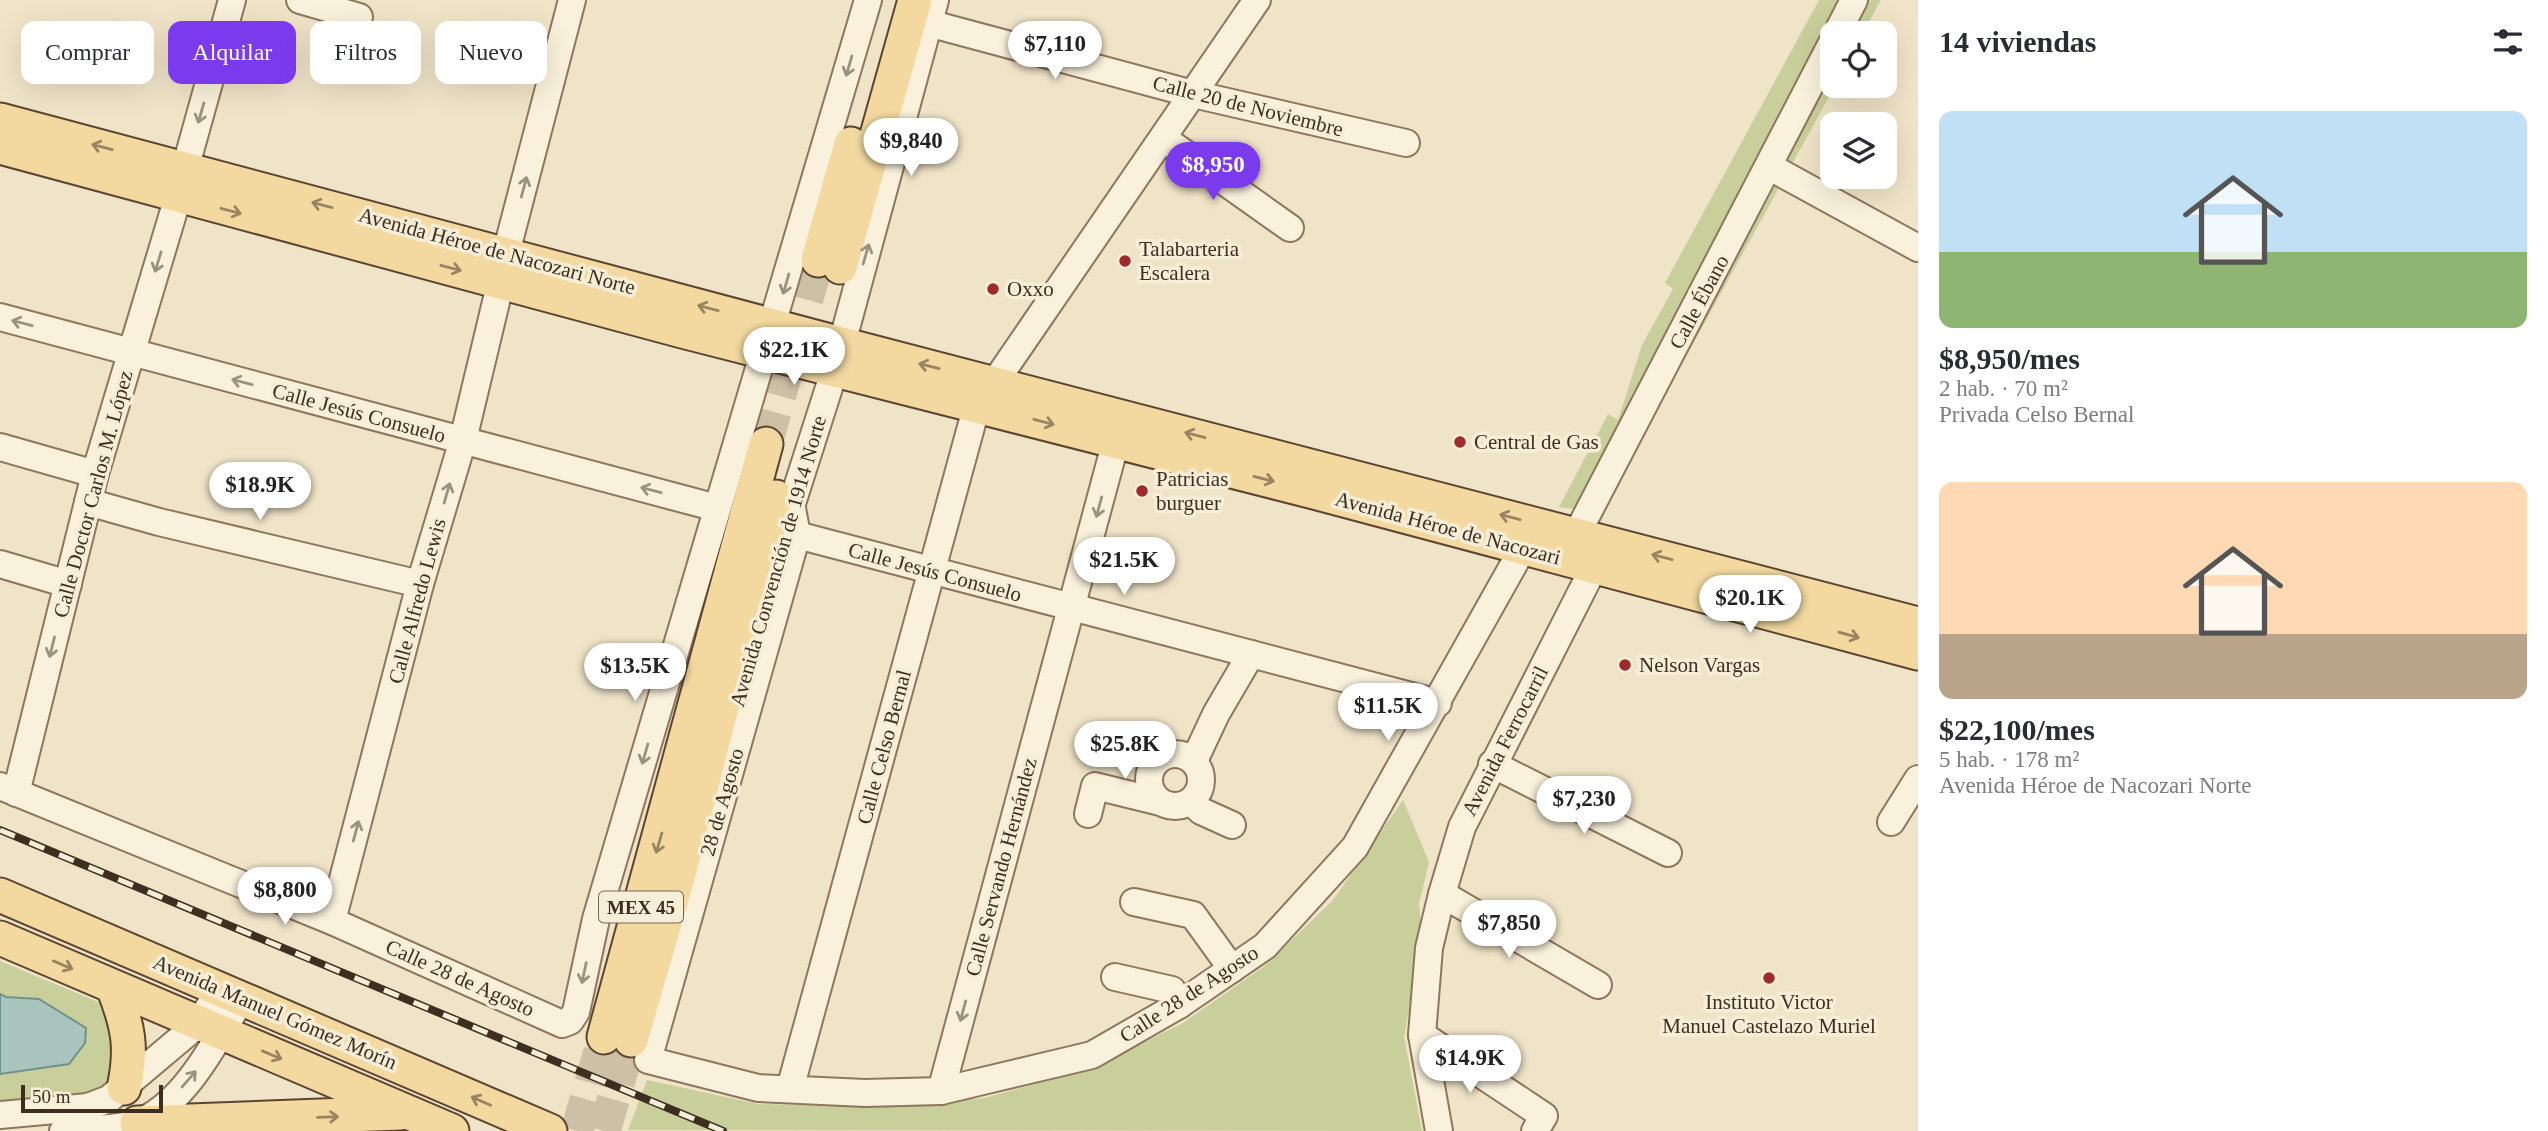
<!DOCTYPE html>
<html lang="es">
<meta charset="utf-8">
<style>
:root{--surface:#fff;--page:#f7f7f7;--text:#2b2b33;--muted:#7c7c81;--accent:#7c3aed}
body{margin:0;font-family:Georgia,serif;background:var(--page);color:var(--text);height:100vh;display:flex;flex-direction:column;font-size:26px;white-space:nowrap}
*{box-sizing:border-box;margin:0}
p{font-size:23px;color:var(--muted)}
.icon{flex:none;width:38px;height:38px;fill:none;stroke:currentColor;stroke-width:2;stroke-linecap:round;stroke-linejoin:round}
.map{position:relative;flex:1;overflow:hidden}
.drawer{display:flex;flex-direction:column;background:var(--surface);width:630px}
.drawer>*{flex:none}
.banner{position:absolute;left:21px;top:21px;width:665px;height:63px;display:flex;gap:14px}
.fabs{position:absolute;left:1820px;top:21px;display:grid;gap:14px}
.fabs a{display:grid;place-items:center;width:77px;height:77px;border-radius:14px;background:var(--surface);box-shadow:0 7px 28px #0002;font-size:35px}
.scale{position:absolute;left:21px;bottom:18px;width:142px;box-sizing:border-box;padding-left:7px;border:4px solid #3d2e20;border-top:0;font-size:19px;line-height:24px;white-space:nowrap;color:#3d2e20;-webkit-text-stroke:5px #f7eed8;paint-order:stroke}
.price{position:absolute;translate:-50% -60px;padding:0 16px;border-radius:24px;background:#fff;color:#222;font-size:23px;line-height:46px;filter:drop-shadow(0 2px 4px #0008)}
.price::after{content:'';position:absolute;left:50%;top:42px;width:21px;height:16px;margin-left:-10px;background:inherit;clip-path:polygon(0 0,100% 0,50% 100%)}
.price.on{background:var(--accent);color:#fff}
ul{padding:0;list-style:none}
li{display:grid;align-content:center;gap:14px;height:371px;padding:0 21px}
li span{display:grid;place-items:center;height:217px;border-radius:14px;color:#555}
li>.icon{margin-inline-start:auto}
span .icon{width:126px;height:126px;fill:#fffc;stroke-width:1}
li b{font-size:30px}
h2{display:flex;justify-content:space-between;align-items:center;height:84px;padding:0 21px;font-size:30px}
.chip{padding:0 24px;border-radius:14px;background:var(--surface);box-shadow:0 7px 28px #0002;font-size:24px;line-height:63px}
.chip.on{background:var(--accent);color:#fff}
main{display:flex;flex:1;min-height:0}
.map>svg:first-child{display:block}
.green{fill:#c9cf9b}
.water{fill:#a9c4bc;stroke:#6f938a;stroke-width:2}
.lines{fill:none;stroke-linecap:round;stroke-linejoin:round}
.major-tunnel{stroke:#ccc0a6;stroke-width:33;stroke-dasharray:33 17;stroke-linecap:butt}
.minor-casing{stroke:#8d765c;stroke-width:30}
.major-casing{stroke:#5b4430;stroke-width:37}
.minor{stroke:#faf1dc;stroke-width:26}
.major{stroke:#f3d9a0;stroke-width:33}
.rail-casing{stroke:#3d2e20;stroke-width:8}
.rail{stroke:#f7eed8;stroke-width:5;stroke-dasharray:16;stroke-linecap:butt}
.oneway{stroke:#9c907e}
.oneway2{stroke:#988460}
.poi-dot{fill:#9e2a2b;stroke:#f7eed8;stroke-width:2.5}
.labels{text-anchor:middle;stroke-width:7;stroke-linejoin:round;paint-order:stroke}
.shield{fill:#f7eed8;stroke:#756857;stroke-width:2}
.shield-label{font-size:19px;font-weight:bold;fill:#3d2e20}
.street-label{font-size:21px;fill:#3d2e20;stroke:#f7eed8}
.poi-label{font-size:21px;fill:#3d2e20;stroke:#f7eed8;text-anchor:start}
</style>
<main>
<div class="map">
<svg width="1918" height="1131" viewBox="0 0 1918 1131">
<rect width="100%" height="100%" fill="#f0e4c8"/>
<g class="green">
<polygon points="1819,0 1881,0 1863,33 1832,33 1832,86 1835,86 1600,513 1559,507 1608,414 1618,420 1642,345 1673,289 1665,283"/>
<polygon points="1403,800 1429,862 1419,904 1422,938 1404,1037 1422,1131 628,1130 647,1080 758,1104 870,1107 984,1098 1090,1069 1183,1023 1266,965 1333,900"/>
<polygon points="0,961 103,1004 114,1039 114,1072 91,1101 0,1107"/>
</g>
<polygon class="water" points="0,994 6,997 39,999 86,1028 85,1043 69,1064 0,1074"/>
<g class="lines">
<g class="major-tunnel">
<polyline points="766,444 818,260"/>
<polyline points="577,1131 604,1037"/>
<polyline points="604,1131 631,1040"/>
</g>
<defs>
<g id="minor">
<polyline points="300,0 359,17"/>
<polyline points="928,23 1193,94 1406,143"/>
<polyline points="1837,33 1854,0"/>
<polyline points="1163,138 1290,228"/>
<polyline points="1770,167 1918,248"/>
<polyline points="185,169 232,0"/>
<polyline points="506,253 572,0"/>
<polyline points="0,317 717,508"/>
<polyline points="995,382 1257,0"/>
<polyline points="0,447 95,474"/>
<polyline points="88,502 159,522 420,584"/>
<polyline points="791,503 797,535 648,1060 758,1088 865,1093 941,1091 1092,1055 1179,1005 1265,946 1355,847 1523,548"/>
<polyline points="787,519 835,369 935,0"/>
<polyline points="797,535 1438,703"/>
<polyline points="1568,551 1832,43"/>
<polyline points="0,564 68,584"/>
<circle cx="1175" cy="780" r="26"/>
<polyline points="1194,761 1216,714 1251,654"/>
<polyline points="1492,764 1668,853"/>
<polyline points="0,786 332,921 562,1024 570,1021 576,1012 596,919 868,0"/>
<polyline points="16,793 95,474 178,197"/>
<polyline points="1191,801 1201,811 1232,825"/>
<polyline points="1088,814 1095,786 1160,802"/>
<polyline points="1891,822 1918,779"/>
<polyline points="1442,894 1598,985"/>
<polyline points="1134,902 1193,915 1232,969"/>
<polyline points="332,921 420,584 463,440 501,281"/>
<polyline points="1115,977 1172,990 1179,1005"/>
<polyline points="1422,1035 1544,1116 1535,1131"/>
<polyline points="790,1089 977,405"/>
<polyline points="941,1091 1116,441"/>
<polyline points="0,1115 88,1107 109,1099 198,1024 221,989"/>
<path d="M 63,1131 C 86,1129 111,1130 133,1124 C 182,1110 218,1038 242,997"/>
<polyline points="1439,1131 1422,1035 1429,948 1442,894 1462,827 1594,567"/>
</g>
<g id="major">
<polyline points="0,120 841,344 1918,624"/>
<polyline points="0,147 682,331 1314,492 1918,653"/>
<polyline points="818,260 851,144"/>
<polyline points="840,267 915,0"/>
<polyline points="0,895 550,1131"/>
<polyline points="0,938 452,1131"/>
<path d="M 113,987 C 128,1025 133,1048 124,1088"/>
<polyline points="604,1037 766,444"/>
<polyline points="631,1040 679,874 776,497"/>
<polyline points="137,1123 400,1113"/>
</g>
</defs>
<use href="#minor" class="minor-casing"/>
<use href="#major" class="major-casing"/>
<use href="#minor" class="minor"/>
<use href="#major" class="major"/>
<defs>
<polyline id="rail" points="0,830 723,1131"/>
</defs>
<use href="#rail" class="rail-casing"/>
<use href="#rail" class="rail"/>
</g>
<defs><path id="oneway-shaft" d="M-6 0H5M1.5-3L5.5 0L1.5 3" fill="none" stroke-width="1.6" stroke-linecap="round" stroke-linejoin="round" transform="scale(1.75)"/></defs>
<g class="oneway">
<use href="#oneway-shaft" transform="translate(849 66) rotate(106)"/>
<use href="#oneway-shaft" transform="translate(201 113) rotate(106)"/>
<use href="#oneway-shaft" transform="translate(524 187) rotate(-75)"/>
<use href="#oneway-shaft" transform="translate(866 254) rotate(-74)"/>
<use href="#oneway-shaft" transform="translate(158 262) rotate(107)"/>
<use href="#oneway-shaft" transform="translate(786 284) rotate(106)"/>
<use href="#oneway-shaft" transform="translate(22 323) rotate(-165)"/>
<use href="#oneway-shaft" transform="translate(242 382) rotate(-165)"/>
<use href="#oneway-shaft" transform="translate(651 490) rotate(-165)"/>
<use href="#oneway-shaft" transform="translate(447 493) rotate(-74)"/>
<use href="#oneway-shaft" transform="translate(1099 507) rotate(105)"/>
<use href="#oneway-shaft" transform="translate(52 647) rotate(104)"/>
<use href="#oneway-shaft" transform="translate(645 754) rotate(106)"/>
<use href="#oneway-shaft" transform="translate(356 831) rotate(-75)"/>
<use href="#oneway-shaft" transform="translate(584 973) rotate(102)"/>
<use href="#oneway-shaft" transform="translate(963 1011) rotate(105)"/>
<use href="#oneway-shaft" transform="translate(189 1079) rotate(-49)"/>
</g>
<g class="oneway2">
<use href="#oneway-shaft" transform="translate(102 147) rotate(-165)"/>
<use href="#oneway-shaft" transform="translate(322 205) rotate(-165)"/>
<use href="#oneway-shaft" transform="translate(231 211) rotate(15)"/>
<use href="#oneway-shaft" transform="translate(451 268) rotate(15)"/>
<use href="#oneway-shaft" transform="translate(708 308) rotate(-165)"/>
<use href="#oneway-shaft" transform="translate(929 366) rotate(-166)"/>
<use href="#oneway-shaft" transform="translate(1044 422) rotate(15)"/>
<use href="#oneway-shaft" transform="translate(1195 435) rotate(-165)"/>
<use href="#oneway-shaft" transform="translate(1264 479) rotate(14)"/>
<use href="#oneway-shaft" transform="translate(1510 517) rotate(-165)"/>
<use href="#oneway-shaft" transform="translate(1662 557) rotate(-165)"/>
<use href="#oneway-shaft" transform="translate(1849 635) rotate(16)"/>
<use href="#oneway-shaft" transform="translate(659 843) rotate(106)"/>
<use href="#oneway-shaft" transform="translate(63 965) rotate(23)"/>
<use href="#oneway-shaft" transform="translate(272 1055) rotate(23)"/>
<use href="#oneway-shaft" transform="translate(481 1101) rotate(-156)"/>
<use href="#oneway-shaft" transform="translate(328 1117) rotate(-2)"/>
</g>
<g class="poi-dot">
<circle cx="1125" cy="261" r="7"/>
<circle cx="993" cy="289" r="7"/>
<circle cx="1460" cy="442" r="7"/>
<circle cx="1142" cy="491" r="7"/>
<circle cx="1625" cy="665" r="7"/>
<circle cx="1769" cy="978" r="7"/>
</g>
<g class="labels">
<rect class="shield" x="599" y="891.5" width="84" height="31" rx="5"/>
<g class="shield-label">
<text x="641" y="914">MEX 45</text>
</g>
<g class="street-label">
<text transform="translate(1248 106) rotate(14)" y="7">Calle 20 de Noviembre</text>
<text transform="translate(497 251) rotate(15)" y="7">Avenida Héroe de Nacozari Norte</text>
<text transform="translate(1699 302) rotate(-62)" y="7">Calle Ébano</text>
<text transform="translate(359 413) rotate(15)" y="7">Calle Jesús Consuelo</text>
<text transform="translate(93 494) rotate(-75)" y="7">Calle Doctor Carlos M. López</text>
<text transform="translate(1448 528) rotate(15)" y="7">Avenida Héroe de Nacozari</text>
<text transform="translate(778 561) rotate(-74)" y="7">Avenida Convención de 1914 Norte</text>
<text transform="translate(935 572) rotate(15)" y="7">Calle Jesús Consuelo</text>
<text transform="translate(417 601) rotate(-75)" y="7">Calle Alfredo Lewis</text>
<text transform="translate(1505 741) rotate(-63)" y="7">Avenida Ferrocarril</text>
<text transform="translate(884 747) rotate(-75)" y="7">Calle Celso Bernal</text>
<text transform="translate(722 802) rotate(-74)" y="7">28 de Agosto</text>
<text transform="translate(1001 867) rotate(-75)" y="7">Calle Servando Hernández</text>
<text transform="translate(460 978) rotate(24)" y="7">Calle 28 de Agosto</text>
<text transform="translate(1189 994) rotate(-33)" y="7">Calle 28 de Agosto</text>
<text transform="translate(275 1012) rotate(23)" y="7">Avenida Manuel Gómez Morín</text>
</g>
<g class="poi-label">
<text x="1139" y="256">Talabarteria<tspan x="1139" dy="24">Escalera</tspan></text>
<text x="1007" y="296">Oxxo</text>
<text x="1474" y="449">Central de Gas</text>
<text x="1156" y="486">Patricias<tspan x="1156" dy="24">burguer</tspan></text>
<text x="1639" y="672">Nelson Vargas</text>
<text x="1769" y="1009" text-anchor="middle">Instituto Victor<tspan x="1769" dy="24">Manuel Castelazo Muriel</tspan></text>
</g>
</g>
</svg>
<div class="fabs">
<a><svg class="icon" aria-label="locate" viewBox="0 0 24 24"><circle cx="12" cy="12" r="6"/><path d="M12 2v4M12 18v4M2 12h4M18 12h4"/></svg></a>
<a><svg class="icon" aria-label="layers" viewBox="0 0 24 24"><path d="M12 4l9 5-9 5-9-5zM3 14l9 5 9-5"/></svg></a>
</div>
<div class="scale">50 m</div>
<b class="price" style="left:1055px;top:81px">$7,110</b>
<b class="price" style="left:911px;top:178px">$9,840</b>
<b class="price on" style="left:1213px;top:202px">$8,950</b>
<b class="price" style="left:794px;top:387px">$22.1K</b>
<b class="price" style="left:260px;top:522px">$18.9K</b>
<b class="price" style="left:1124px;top:597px">$21.5K</b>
<b class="price" style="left:1750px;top:635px">$20.1K</b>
<b class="price" style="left:635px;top:703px">$13.5K</b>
<b class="price" style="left:1388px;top:743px">$11.5K</b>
<b class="price" style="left:1125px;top:781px">$25.8K</b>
<b class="price" style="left:1584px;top:836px">$7,230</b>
<b class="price" style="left:285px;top:927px">$8,800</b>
<b class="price" style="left:1509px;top:960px">$7,850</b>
<b class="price" style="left:1470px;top:1095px">$14.9K</b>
<div class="banner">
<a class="chip">Comprar</a>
<a class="chip on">Alquilar</a>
<a class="chip">Filtros</a>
<a class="chip">Nuevo</a>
</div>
</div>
<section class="drawer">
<h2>14 viviendas<svg class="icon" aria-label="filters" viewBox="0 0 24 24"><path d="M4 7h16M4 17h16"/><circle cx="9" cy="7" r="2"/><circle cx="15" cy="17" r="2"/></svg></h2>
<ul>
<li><span style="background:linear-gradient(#bfe0f5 65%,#8fb573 0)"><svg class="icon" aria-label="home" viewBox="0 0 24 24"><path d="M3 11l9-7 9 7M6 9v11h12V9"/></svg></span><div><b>$8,950/mes</b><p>2 hab. · 70 m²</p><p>Privada Celso Bernal</p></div></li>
<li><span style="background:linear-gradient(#ffd9b3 70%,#b9a48a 0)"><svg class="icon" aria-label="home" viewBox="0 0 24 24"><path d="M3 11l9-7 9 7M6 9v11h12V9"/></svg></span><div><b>$22,100/mes</b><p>5 hab. · 178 m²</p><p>Avenida Héroe de Nacozari Norte</p></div></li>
</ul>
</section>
</main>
